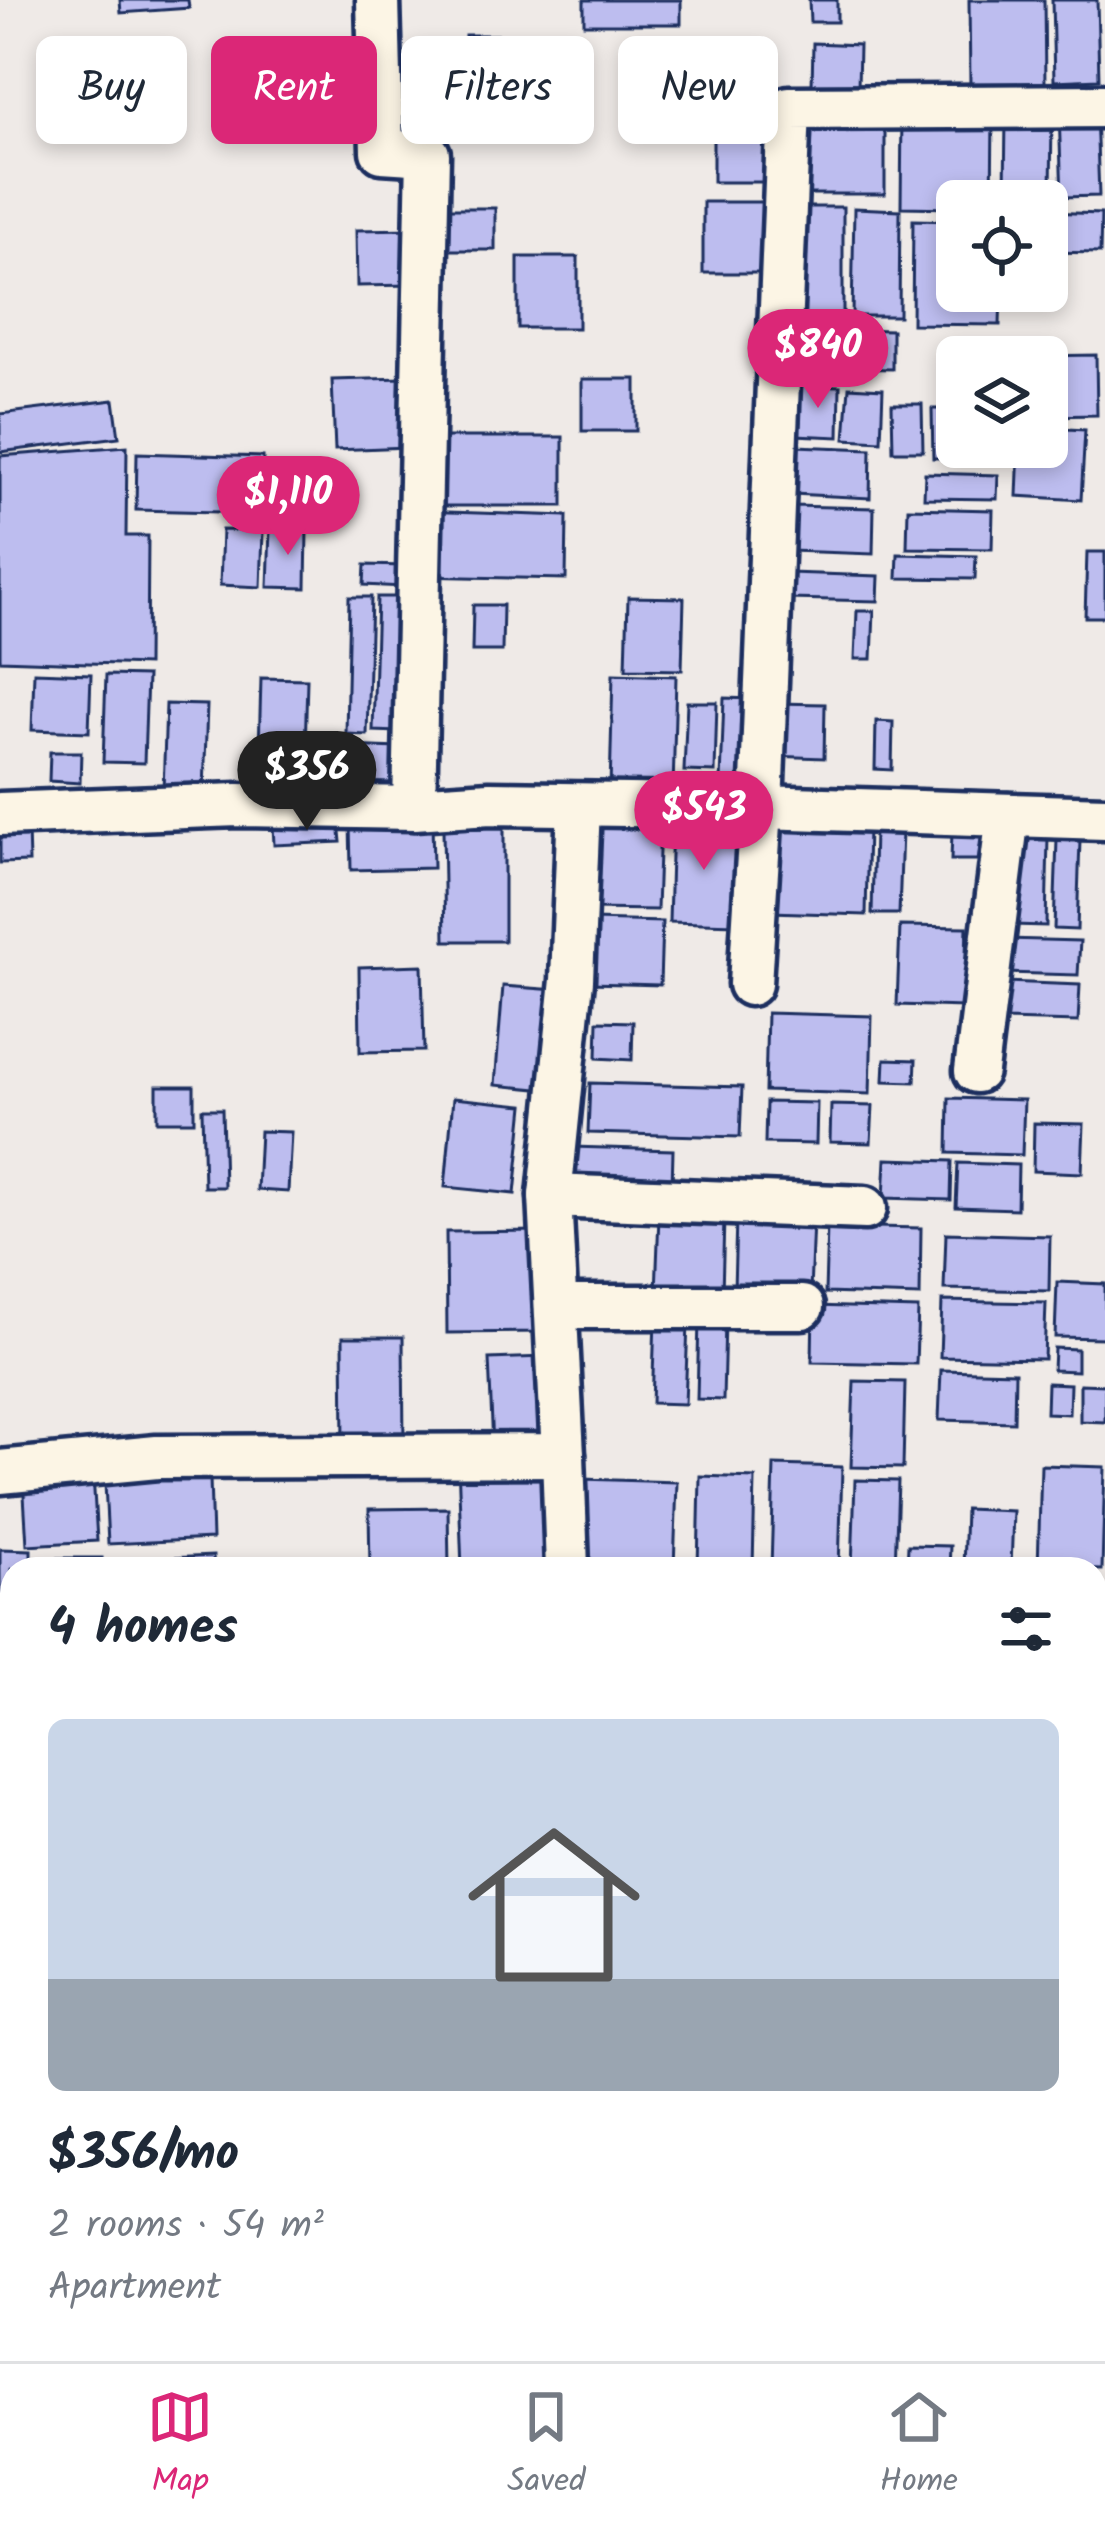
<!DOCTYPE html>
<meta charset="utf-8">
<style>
:root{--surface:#fff;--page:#f2f2f3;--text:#1f2937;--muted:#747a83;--line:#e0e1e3;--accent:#db2777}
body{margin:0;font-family:Kalam,sans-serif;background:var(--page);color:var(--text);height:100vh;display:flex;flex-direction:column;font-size:45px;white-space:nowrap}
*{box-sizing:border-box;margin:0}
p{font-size:39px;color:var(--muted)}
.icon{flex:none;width:66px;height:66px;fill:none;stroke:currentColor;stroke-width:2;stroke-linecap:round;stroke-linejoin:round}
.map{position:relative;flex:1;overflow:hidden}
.panel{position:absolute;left:0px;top:1557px;width:1107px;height:804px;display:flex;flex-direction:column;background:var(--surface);border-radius:36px 36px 0 0;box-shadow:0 6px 18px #0003}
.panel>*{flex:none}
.top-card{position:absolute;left:36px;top:36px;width:1035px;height:108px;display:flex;gap:24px}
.buttons{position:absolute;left:936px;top:180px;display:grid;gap:24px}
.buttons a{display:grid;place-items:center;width:132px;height:132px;border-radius:18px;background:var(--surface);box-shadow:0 6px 18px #0003;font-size:60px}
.price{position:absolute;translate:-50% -102px;padding:0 27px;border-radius:42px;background:var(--accent);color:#fff;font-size:39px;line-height:78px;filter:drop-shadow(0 3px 6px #0008)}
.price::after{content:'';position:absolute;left:50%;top:72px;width:36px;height:27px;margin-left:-18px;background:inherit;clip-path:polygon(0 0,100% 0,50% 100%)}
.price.selected{background:#222;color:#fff}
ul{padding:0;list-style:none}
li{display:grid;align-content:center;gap:24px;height:636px;padding:0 48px}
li+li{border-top:3px solid var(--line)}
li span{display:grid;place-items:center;height:372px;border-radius:18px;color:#555}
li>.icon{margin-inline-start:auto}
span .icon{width:216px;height:216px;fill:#fffc;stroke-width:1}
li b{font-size:51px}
h2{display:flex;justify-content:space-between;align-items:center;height:144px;padding:0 48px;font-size:51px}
.tag{padding:0 42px;border-radius:18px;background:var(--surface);box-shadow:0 6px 18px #0003;font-size:42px;line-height:108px}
.tag.selected{background:var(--accent);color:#fff}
.tab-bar{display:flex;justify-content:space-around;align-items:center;height:168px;border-top:3px solid var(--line);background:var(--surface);font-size:33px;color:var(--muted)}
.tab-bar a{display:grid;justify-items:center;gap:6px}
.tab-bar .selected{color:var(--accent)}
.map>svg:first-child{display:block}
.building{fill:#bdbdef;stroke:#1b2f5e;stroke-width:3}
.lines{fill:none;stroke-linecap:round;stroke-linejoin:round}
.minor-casing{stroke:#1b2f5e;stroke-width:51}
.minor{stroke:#fcf5e5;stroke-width:42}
</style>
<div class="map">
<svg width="1105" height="2361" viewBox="0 0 1105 2361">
<rect width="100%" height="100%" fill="#efeae7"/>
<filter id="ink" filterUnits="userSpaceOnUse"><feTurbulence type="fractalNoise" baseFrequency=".00833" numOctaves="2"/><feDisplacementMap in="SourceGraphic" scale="24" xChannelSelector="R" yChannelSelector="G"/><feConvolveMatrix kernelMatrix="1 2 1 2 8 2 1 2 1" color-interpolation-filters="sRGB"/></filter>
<g filter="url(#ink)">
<g class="building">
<polygon points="120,0 188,0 189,8 121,13"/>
<rect x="584" y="0" width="97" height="24"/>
<polygon points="809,0 837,0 837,22 810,22"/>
<polygon points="969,0 1044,0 1045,84 970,85"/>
<polygon points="1052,0 1097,0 1099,79 1054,81"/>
<rect x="465" y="35" width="99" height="43"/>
<polygon points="813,43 859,45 858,88 812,87"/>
<rect x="713" y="45" width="60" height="137"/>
<polygon points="1096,112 1099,196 1062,197 1059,113"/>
<polygon points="902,115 993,117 992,201 957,201 957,208 901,207"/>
<rect x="796" y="118" width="89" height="76"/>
<polygon points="1006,118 1052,118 1051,193 1005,192"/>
<rect x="703" y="202" width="60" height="71"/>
<rect x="794" y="207" width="49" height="110"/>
<rect x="446" y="208" width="49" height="42"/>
<polygon points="854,208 900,210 899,316 852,316"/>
<polygon points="1047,212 1101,214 1100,253 1047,252"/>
<polygon points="913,220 957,221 957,291 1001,291 1000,325 912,324"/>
<polygon points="413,229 414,285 357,286 356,230"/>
<rect x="518" y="257" width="60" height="71"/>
<polygon points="803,328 892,330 892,369 802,367"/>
<polygon points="1096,355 1097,415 1047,416 1047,357 1039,356"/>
<polygon points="404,378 407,447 335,450 332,380"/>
<rect x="582" y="379" width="54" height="52"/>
<polygon points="797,385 840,386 839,437 795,435"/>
<polygon points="849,387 883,389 881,441 845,439"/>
<polygon points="114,400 119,437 0,452 0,414"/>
<polygon points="892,404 922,404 923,451 893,451"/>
<polygon points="932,409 957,409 957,447 992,447 993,457 933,458"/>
<polygon points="1047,428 1085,430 1081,500 1017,496 1019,447 1047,447"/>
<rect x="425" y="437" width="138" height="69"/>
<polygon points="127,446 126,536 148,536 147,665 0,660 0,456"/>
<polygon points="795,446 871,449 870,498 793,494"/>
<polygon points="137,453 263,457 262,513 136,510"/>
<polygon points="925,473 998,475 997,499 924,498"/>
<polygon points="791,506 874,508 873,554 790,551"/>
<polygon points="908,508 993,510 992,549 907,548"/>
<polygon points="418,511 567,516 566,579 416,576"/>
<polygon points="270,528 307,529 306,588 268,587"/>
<polygon points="222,530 263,531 261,587 220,585"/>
<polygon points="1087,552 1105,552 1105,617 1085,617"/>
<polygon points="898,554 976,556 975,579 897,578"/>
<polygon points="365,565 404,566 403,587 364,585"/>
<polygon points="788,573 879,576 878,601 787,599"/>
<polygon points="349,597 371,597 367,735 346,734"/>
<polygon points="377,597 403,597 399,732 373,731"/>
<polygon points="628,597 684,598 682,670 626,669"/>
<polygon points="473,605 503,605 502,651 472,651"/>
<polygon points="857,611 874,611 872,659 855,659"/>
<polygon points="34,672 91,674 89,732 32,730"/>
<polygon points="613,674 676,676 673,791 610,789"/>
<polygon points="106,675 147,676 144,763 103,762"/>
<polygon points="261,678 307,679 304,789 258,787"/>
<polygon points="724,698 752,699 750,783 721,781"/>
<polygon points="687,702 717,702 715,772 684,771"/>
<polygon points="774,703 825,704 824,758 772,756"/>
<polygon points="166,704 207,705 204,791 163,791"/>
<polygon points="876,721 893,722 892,770 875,769"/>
<polygon points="348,746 398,748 396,783 346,782"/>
<polygon points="50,752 81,752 80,783 49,781"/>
<polygon points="310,765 339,766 339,785 310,784"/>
<polygon points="592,820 660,822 657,910 590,909"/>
<polygon points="339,821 341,842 274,845 273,825"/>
<polygon points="432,821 433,868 351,870 350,823"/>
<polygon points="672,823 739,825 736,924 669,922"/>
<polygon points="772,823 868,826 866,915 770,912"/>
<polygon points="504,828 504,941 445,941 443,829"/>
<polygon points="28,829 29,862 0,863 0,830"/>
<polygon points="874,830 902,831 899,914 872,914"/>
<polygon points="952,832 982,833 981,860 951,860"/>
<polygon points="1015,835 1048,836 1046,926 1012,925"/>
<polygon points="1057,839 1080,840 1077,930 1054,929"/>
<polygon points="592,920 662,922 660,985 590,983"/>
<polygon points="900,926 967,927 964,1007 897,1005"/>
<polygon points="1005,939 1080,941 1078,975 1004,973"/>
<polygon points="422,965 424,1051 360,1052 359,967"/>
<polygon points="1004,982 1080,985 1078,1022 1003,1020"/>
<polygon points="503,986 556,990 548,1090 495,1085"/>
<polygon points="767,1013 872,1016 870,1094 765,1091"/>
<polygon points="598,1021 633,1022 632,1060 597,1058"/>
<polygon points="885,1059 916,1060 915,1082 884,1081"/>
<polygon points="590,1083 742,1087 740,1137 588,1133"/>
<rect x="157" y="1086" width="37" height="35"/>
<polygon points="453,1098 524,1105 515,1194 445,1187"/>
<polygon points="949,1098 1024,1100 1022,1155 948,1153"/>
<polygon points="766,1102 817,1103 816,1144 765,1143"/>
<polygon points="831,1105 873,1106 871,1143 830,1142"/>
<polygon points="202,1109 222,1109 224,1187 204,1187"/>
<polygon points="1034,1123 1084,1124 1082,1173 1033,1171"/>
<polygon points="260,1131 291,1132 288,1192 257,1190"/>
<polygon points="571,1147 673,1150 672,1187 569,1185"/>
<polygon points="886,1159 952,1161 951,1200 884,1198"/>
<polygon points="958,1163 1018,1165 1017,1209 956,1207"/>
<polygon points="659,1216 724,1218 722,1294 656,1292"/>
<polygon points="736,1218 813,1220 810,1292 734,1290"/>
<polygon points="827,1226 921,1228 920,1296 825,1293"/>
<polygon points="543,1231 545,1332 447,1333 446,1232"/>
<polygon points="946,1233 1050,1236 1049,1291 944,1289"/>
<polygon points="1057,1282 1105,1284 1105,1338 1055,1337"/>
<polygon points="942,1301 1046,1303 1044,1359 940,1357"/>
<polygon points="813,1306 918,1309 916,1364 812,1362"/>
<polygon points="699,1319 725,1320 723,1400 697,1399"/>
<polygon points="655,1321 688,1323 685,1404 652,1403"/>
<polygon points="343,1337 403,1337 404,1444 344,1444"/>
<polygon points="1054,1348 1077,1349 1077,1371 1053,1370"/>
<polygon points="545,1357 548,1444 493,1446 489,1359"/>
<polygon points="941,1370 1015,1372 1014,1422 939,1420"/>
<polygon points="854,1381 905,1382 903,1468 851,1467"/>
<polygon points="1047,1383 1070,1384 1069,1414 1046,1413"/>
<polygon points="1080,1384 1105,1385 1105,1422 1080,1421"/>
<polygon points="549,1459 553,1569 462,1569 458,1462"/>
<polygon points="774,1465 842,1467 839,1569 771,1569"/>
<polygon points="1041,1465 1105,1467 1102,1570 1038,1568"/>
<polygon points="93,1474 97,1541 27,1545 23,1478"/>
<polygon points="700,1476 755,1478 753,1569 698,1569"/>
<polygon points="210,1478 212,1539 108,1544 105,1483"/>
<polygon points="581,1479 677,1482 674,1568 579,1564"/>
<polygon points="855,1480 898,1481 895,1569 852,1569"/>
<polygon points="448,1508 449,1569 370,1569 369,1509"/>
<polygon points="965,1509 1013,1511 1011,1569 963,1569"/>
<polygon points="908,1545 950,1546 949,1569 907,1569"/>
<polygon points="0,1549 31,1550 31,1569 12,1569 12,1624 0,1624"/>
<polygon points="213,1556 214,1569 119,1569 119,1560"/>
<rect x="45" y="1558" width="57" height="11"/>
<rect x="0" y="1741" width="12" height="136"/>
<polygon points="1095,1762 1105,1762 1105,1857 1095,1856"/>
<rect x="1095" y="2037" width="10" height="111"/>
<rect x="0" y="2124" width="9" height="132"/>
<rect x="0" y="2282" width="6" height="79"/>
<rect x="16" y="2349" width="48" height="12"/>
<rect x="299" y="2349" width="92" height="12"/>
<polygon points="427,2349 504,2349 504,2361 428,2361"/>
<polygon points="511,2349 580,2349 580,2361 512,2361"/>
<polygon points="782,2349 874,2349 873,2361 781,2361"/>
</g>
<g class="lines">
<defs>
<g id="minor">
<polyline points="378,0 382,151 428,154 414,808"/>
<polyline points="0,814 238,805 414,808 490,803 761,807 1105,818"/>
<polyline points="750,984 761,807 789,108 1105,106"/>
<polyline points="976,1071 1008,815"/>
<polyline points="550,1196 865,1208"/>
<polyline points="557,1307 802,1307"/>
<polyline points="563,1455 567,1569"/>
<polyline points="0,1472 157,1457 563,1455 550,1196 572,980 579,805"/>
<polyline points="1095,1632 1105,1631"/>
<polyline points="0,2275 12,2275"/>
<polyline points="690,2361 691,2349"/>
</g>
</defs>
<use href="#minor" class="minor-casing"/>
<use href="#minor" class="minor"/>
</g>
</g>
</svg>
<div class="buttons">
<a><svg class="icon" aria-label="locate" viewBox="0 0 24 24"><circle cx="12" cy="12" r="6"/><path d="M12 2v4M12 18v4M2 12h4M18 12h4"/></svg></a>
<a><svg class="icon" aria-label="layers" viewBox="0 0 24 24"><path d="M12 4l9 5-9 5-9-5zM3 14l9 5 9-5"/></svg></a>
</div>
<b class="price" style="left:818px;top:411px">$840</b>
<b class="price" style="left:288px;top:558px">$1,110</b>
<b class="price selected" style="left:307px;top:833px">$356</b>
<b class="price" style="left:704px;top:873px">$543</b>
<div class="top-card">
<a class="tag">Buy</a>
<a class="tag selected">Rent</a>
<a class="tag">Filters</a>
<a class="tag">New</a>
</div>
<section class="panel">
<h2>4 homes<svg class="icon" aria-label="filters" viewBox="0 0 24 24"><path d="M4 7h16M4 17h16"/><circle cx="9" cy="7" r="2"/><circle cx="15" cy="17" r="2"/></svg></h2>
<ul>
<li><span style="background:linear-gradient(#c9d6e8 70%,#9aa5b1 0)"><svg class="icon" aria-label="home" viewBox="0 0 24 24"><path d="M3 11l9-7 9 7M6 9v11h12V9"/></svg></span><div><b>$356/mo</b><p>2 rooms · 54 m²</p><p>Apartment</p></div></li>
</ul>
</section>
</div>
<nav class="tab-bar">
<a class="selected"><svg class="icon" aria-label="map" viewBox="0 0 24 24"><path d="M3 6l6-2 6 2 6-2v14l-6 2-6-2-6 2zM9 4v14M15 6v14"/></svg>Map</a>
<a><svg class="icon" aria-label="saved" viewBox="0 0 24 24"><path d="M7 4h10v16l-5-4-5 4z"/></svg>Saved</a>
<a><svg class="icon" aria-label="home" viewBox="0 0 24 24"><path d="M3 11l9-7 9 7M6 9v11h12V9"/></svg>Home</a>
</nav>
